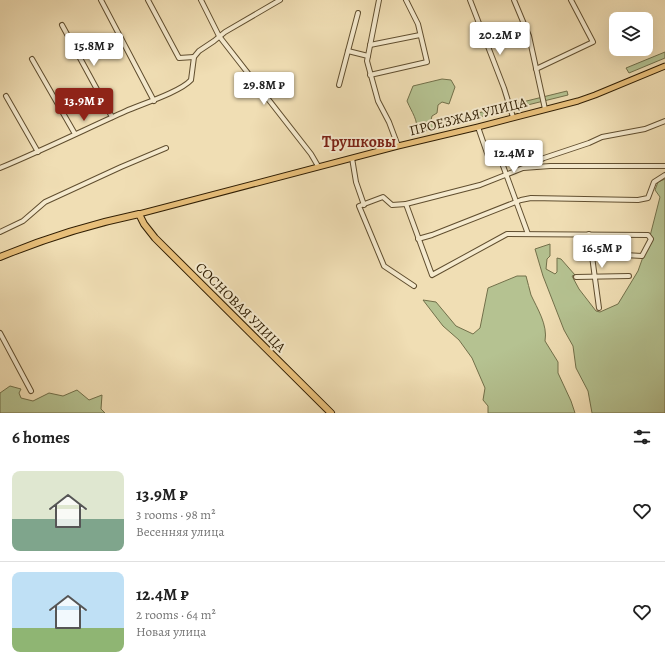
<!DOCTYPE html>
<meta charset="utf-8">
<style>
:root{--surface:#fff;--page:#f2f2f2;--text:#222;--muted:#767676;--line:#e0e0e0;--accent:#8f2418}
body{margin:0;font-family:Alegreya,serif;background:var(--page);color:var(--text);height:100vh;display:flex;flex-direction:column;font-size:15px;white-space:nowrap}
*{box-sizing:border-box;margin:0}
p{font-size:13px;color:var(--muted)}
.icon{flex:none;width:22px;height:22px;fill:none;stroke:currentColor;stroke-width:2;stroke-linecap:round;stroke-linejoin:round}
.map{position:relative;height:413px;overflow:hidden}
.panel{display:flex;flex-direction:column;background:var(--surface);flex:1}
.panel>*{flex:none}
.tools{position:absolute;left:609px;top:12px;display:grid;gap:8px}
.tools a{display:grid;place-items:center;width:44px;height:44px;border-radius:8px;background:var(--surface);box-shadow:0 4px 16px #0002;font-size:20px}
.price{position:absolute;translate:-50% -34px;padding:0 9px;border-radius:4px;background:#fff;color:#222;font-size:13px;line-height:26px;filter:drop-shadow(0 1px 2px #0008)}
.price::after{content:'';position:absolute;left:50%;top:24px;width:12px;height:9px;margin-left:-6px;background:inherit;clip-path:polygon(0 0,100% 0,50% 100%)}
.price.on{background:var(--accent);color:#fff}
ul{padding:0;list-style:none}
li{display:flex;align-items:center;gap:12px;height:100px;padding:0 12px}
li+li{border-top:1px solid var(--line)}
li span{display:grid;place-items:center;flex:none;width:112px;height:80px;border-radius:8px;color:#555}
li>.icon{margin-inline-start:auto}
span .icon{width:48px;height:48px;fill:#fffc;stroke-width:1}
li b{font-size:17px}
h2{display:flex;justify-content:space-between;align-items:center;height:48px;padding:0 12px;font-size:17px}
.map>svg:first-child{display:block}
.green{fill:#b5c291;stroke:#72704a}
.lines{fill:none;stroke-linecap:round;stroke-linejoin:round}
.minor-casing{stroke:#604e2f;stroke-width:6}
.major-casing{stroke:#301e03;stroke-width:7}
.highway-casing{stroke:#301e03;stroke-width:8}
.minor{stroke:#f5eace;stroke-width:4}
.major{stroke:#e8bf7a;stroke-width:5}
.highway{stroke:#e8bf7a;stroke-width:6}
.labels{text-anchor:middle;stroke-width:4;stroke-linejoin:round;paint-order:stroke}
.street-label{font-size:14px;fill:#301e03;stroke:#f5eace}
.quarter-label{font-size:16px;font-weight:bold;fill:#7a1f14;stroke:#f5eace}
</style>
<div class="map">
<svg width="665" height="413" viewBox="0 0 665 413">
<rect width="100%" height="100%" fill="#f0deb4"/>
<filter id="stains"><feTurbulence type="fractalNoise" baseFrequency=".005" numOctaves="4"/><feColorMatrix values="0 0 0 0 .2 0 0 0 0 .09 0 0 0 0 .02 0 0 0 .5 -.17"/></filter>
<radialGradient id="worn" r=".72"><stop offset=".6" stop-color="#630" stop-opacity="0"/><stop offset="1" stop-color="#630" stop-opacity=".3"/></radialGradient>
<g class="green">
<polygon points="665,52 665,58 629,73 626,68"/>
<path d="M 442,79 L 451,80 L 455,87 L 449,104 L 442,102 L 438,105 L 437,113 L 432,116 L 431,120 L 438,128 L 417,133 C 418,119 412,113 407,101 L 413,86 Z"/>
<polygon points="567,91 568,95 479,117 478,113"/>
<polygon points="665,179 665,413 592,413 588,391 576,368 573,346 564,330 543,276 535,249 550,244 550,256 547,259 546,269 555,274 557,272 557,258 561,259 575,275 572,276 579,289 596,311 600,312 618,304 638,271 649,240 660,197 655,190 658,182"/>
<path d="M 517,276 L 526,276 C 528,282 529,289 531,295 C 537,308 548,325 545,341 L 558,362 L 558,373 L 571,401 L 575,413 L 488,413 L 488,406 L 483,400 L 485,388 L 472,358 L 459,340 L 443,326 L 423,300 L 436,302 L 456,326 L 473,334 L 480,328 L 488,288 Z"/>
<polygon points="10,386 21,389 19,393 21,398 33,401 49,393 63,396 77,390 89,400 102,395 101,409 105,413 0,413 0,393"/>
</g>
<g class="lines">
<defs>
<g id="minor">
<polyline points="101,0 154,101"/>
<polyline points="148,0 179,58 194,57"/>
<polyline points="201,0 219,36 311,154 318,166"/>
<polyline points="379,0 367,61 378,101 389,122 398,146"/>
<polyline points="470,0 504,88 513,117"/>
<polyline points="514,0 529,36 545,109"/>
<polyline points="62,25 112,117"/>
<polyline points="370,45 420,35"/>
<polyline points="348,51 368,56"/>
<polyline points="32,59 75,134"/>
<polyline points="536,69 593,42 571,0"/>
<polyline points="370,75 427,62 418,24 406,0"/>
<polyline points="339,85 358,13"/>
<polyline points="6,96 38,152"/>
<polyline points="478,127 488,156 499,159 502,163 528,234"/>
<polyline points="352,158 356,182 364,205"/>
<polyline points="525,167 544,158 589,143 602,137 645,129 665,121"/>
<path d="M 0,168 C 43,150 84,130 126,111 C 142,104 180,92 191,80 L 194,57 L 199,51 L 214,41 L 225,32 L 280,0"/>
<polyline points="406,204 392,205 383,197 359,206 384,266 414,286"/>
<polyline points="0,232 23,221 45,202 121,167 166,148"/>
<polyline points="589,234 599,308"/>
<polyline points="418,239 432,235 521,200 531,198 638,200 648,198 654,182 665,175"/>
<polyline points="625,255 642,256 651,239 648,235 507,234 432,275 406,204 480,185 523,168 550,166 665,166"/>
<polyline points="576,277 629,276"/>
<polyline points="0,333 31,391"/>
</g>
<polyline id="major" points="139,214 398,146 478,127 578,101 595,95 665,66"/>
<path id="highway" d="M 0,257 C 46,238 91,224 139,214 L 144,224 L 155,238 L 331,413"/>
</defs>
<use href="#minor" class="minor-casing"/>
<use href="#major" class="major-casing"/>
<use href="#highway" class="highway-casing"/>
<use href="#minor" class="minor"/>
<use href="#major" class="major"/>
<use href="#highway" class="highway"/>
</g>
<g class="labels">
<g class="street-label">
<text transform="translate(468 116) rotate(-14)" y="5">ПРОЕЗЖАЯ УЛИЦА</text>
<text transform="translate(241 307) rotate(45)" y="5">СОСНОВАЯ УЛИЦА</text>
</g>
<g class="quarter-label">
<text x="359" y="147">Трушковы</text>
</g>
</g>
<rect width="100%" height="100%" filter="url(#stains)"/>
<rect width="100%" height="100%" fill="url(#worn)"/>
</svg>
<div class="tools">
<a><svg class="icon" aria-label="layers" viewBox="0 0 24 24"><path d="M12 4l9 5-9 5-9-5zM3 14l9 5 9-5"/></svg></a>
</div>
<b class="price" style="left:500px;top:56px">20.2M ₽</b>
<b class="price" style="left:94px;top:67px">15.8M ₽</b>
<b class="price" style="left:264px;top:106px">29.8M ₽</b>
<b class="price on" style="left:84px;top:122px">13.9M ₽</b>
<b class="price" style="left:514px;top:174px">12.4M ₽</b>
<b class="price" style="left:602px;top:269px">16.5M ₽</b>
</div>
<section class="panel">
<h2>6 homes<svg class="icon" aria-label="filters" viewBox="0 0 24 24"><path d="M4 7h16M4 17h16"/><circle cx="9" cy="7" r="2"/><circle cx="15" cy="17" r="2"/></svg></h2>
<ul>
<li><span style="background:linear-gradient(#dfe7d0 60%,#7fa58c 0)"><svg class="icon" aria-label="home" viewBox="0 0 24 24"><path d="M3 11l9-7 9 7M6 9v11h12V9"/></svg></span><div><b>13.9M ₽</b><p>3 rooms · 98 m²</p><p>Весенняя улица</p></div><svg class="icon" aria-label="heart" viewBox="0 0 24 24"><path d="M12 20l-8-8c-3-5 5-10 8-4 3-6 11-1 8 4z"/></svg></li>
<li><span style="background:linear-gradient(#bfe0f5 70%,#8fb573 0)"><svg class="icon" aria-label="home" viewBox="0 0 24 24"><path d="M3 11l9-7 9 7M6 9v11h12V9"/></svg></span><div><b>12.4M ₽</b><p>2 rooms · 64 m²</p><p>Новая улица</p></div><svg class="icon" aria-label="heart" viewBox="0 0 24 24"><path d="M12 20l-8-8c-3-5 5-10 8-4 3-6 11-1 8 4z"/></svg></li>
</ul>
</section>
